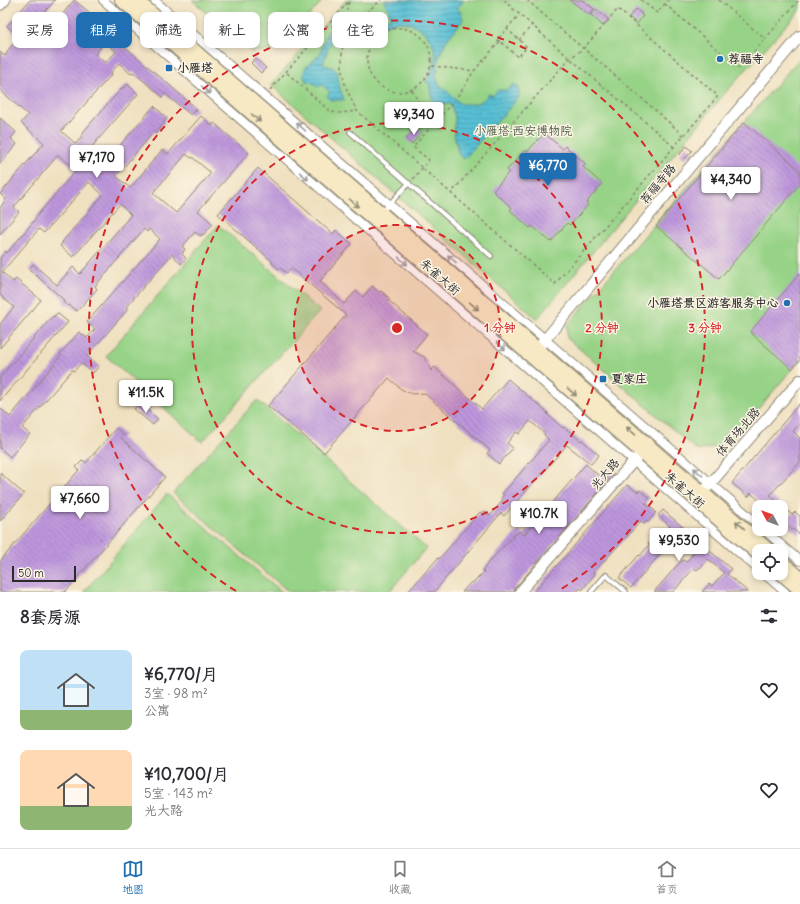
<!DOCTYPE html>
<html lang="zh">
<meta charset="utf-8">
<style>
:root{--surface:#fff;--page:#f7f7f7;--text:#2b2b33;--muted:#7c7c81;--line:#e1e1e2;--accent:#1f6fb2}
body{margin:0;font-family:Delius,"LXGW WenKai TC",sans-serif;background:var(--page);color:var(--text);height:100vh;display:flex;flex-direction:column;font-size:15px;white-space:nowrap}
*{box-sizing:border-box;margin:0}
p{font-size:13px;color:var(--muted)}
.icon{flex:none;width:22px;height:22px;fill:none;stroke:currentColor;stroke-width:2;stroke-linecap:round;stroke-linejoin:round}
.map{position:relative;height:592px;overflow:hidden}
.drawer{display:flex;flex-direction:column;background:var(--surface);flex:1}
.drawer>*{flex:none}
.guide{position:absolute;left:12px;top:12px;width:400px;height:36px;display:flex;gap:8px}
.needle{width:26px;rotate:311deg}
.tools{position:absolute;left:752px;top:500px;display:grid;gap:8px}
.tools a{display:grid;place-items:center;width:36px;height:36px;border-radius:8px;background:var(--surface);box-shadow:0 2px 6px #0003;font-size:20px}
.scale{position:absolute;left:12px;bottom:10px;width:64px;box-sizing:border-box;padding-left:4px;border:2px solid #2b2b2b;border-top:0;font-size:11px;line-height:14px;white-space:nowrap;color:#2b2b2b;-webkit-text-stroke:3px #fcf5e5;paint-order:stroke}
.price{position:absolute;translate:-50% -34px;padding:0 9px;border-radius:4px;background:#fff;color:#222;font-size:13px;line-height:26px;filter:drop-shadow(0 1px 2px #0008)}
.price::after{content:'';position:absolute;left:50%;top:24px;width:12px;height:9px;margin-left:-6px;background:inherit;clip-path:polygon(0 0,100% 0,50% 100%)}
.price.active{background:var(--accent);color:#fff}
ul{padding:0;list-style:none}
li{display:flex;align-items:center;gap:12px;height:100px;padding:0 20px}
li span{display:grid;place-items:center;flex:none;width:112px;height:80px;border-radius:8px;color:#555}
li>.icon{margin-inline-start:auto}
span .icon{width:48px;height:48px;fill:#fffc;stroke-width:1}
li b{font-size:17px}
h2{display:flex;justify-content:space-between;align-items:center;height:48px;padding:0 20px;font-size:17px}
.pill{padding:0 14px;border-radius:8px;background:var(--surface);box-shadow:0 2px 6px #0003;font-size:14px;line-height:36px}
.pill.active{background:var(--accent);color:#fff}
.dock{display:flex;justify-content:space-around;align-items:center;height:56px;border-top:1px solid var(--line);background:var(--surface);font-size:11px;color:var(--muted)}
.dock a{display:grid;justify-items:center;gap:2px}
.dock .active{color:var(--accent)}
.map>svg:first-child{display:block}
.park{fill:#97d387;stroke:#617f59}
.water{fill:url(#water-rules);stroke:#427680}
.building{fill:url(#building-back-hatch);fill-rule:evenodd}
.lines{fill:none;stroke-linecap:round;stroke-linejoin:round}
.service-casing{stroke:#8d8675;stroke-width:6}
.minor-casing{stroke:#8d8675;stroke-width:10}
.tertiary-casing{stroke:#8d8675;stroke-width:12}
.secondary-casing{stroke:#8d8675;stroke-width:14}
.path{stroke:#8d8675;stroke-width:1.5;stroke-dasharray:3 3;stroke-linecap:butt}
.service{stroke:#fff;stroke-width:4}
.minor{stroke:#fff;stroke-width:8}
.tertiary{stroke:#fff;stroke-width:10}
.secondary{stroke:#f6e9c3;stroke-width:12}
.oneway{stroke:#a0a0a0}
.oneway2{stroke:#908a77}
.ring{fill:none;stroke:#d62828;stroke-width:2;stroke-dasharray:7 5}
.poi-dot{fill:#1f6fb2;stroke:#fcf5e5;stroke-width:1.5}
.labels{text-anchor:middle;stroke-width:3;stroke-linejoin:round;paint-order:stroke}
.poi-label{font-size:12px;font-weight:bold;fill:#2b2b2b;stroke:#fcf5e5;text-anchor:start}
.park-label{font-size:12px;fill:#4b5d47;stroke:#fcf5e5}
.street-label{font-size:12px;fill:#2b2b2b;stroke:#fcf5e5}
.centre{fill:#d62828;stroke:#fcf5e5;stroke-width:2}
.ring-label{font-size:12px;text-anchor:middle;font-weight:bold;fill:#d62828;stroke:#fcf5e5;stroke-width:3;stroke-linejoin:round;paint-order:stroke}
</style>
<div class="map">
<svg width="800" height="592" viewBox="0 0 800 592">
<defs>
<pattern id="water-rules" width="6" height="5" patternUnits="userSpaceOnUse"><rect width="6" height="5" fill="#58c0d5"/><path d="M0 2.5h6" fill="none" stroke="#499cad"/></pattern>
<pattern id="building-back-hatch" width="6" height="6" patternUnits="userSpaceOnUse"><rect width="6" height="6" fill="#be96dd"/><path d="M-1 5l2 2M0 0l6 6M5-1l2 2" fill="none" stroke="#9b7bb3"/></pattern>
</defs>
<rect width="100%" height="100%" fill="#fcf5e5"/>
<filter id="ink" filterUnits="userSpaceOnUse"><feTurbulence type="fractalNoise" baseFrequency=".025" numOctaves="2"/><feDisplacementMap in="SourceGraphic" scale="8" xChannelSelector="R" yChannelSelector="G"/><feConvolveMatrix kernelMatrix="1 2 1 2 8 2 1 2 1" color-interpolation-filters="sRGB"/></filter>
<filter id="wash" filterUnits="userSpaceOnUse"><feTurbulence type="fractalNoise" baseFrequency=".012" numOctaves="4" result="noise"/><feDisplacementMap in="SourceGraphic" scale="16" xChannelSelector="R" yChannelSelector="G"/><feGaussianBlur stdDeviation="0.9" result="paint"/><feColorMatrix in="noise" values="0 0 0 0 0 0 0 0 0 0 0 0 0 0 0 0 0 1.4 0 .05"/><feComposite in="paint" operator="in"/></filter>
<g filter="url(#wash)">
<rect width="100%" height="100%" fill="#efe0bf"/>
<g class="park">
<polygon points="192,0 323,0 279,50 252,52"/>
<polygon points="346,0 800,0 800,10 725,93 537,319 271,85"/>
<polygon points="800,58 800,360 729,443 698,451 567,338 567,325"/>
<polygon points="218,225 320,311 202,442 106,356"/>
<polygon points="257,400 426,548 389,592 289,592 173,493"/>
<polygon points="167,494 282,592 84,592"/>
</g>
<path class="water" d="M 386,0 L 464,0 L 457,9 L 461,12 L 463,20 L 446,41 L 439,56 L 436,77 L 440,85 L 461,104 L 476,104 L 483,100 L 489,94 L 492,96 L 498,90 L 507,90 L 514,84 L 519,88 L 519,97 L 464,159 L 459,155 L 455,139 L 454,130 L 455,117 L 451,105 C 447,103 446,104 441,104 C 431,103 430,93 430,85 L 426,82 C 429,75 433,70 435,62 C 438,41 420,21 398,22 C 387,23 377,31 366,32 C 356,33 345,32 335,32 L 331,38 L 331,45 L 328,48 L 323,64 L 333,68 L 338,72 L 338,82 L 344,100 L 330,100 L 327,96 L 330,92 L 322,85 L 318,87 L 312,82 L 306,81 L 303,75 L 305,68 L 320,54 L 327,33 L 332,28 L 344,26 L 368,28 L 371,24 L 390,18 L 389,10 L 384,2 Z"/>
<g id="blocks">
<g class="building">
<path d="M 30,0 L 55,0 L 42,15 L 54,25 L 74,0 L 89,12 L 84,18 L 102,34 L 106,30 L 197,109 L 191,115 L 165,94 L 163,97 L 133,72 L 131,74 L 119,63 L 111,73 L 112,74 L 61,131 L 76,144 L 84,133 L 83,132 L 104,108 L 123,87 L 124,88 L 127,84 L 138,94 L 88,151 L 103,165 L 154,106 L 167,118 L 164,121 L 165,122 L 156,133 L 154,132 L 116,176 L 130,188 L 162,150 L 168,154 L 201,116 L 212,126 L 214,123 L 249,153 L 198,211 L 213,224 L 203,235 L 202,234 L 201,236 L 195,232 L 182,247 L 185,249 L 182,254 L 186,258 L 181,264 L 172,254 L 126,307 L 128,309 L 87,356 L 99,366 L 93,373 L 81,363 L 74,371 L 72,370 L 22,428 L 30,434 L 10,457 L 0,448 L 0,408 L 10,417 L 52,367 L 61,355 L 60,354 L 79,332 L 87,338 L 95,329 L 87,322 L 160,239 L 149,229 L 147,232 L 144,229 L 95,286 L 97,289 L 77,311 L 69,305 L 68,306 L 63,302 L 64,300 L 29,269 L 33,264 L 57,285 L 73,267 L 80,274 L 131,215 L 120,204 L 73,257 L 60,246 L 63,242 L 62,242 L 103,195 L 89,182 L 44,233 L 39,229 L 2,272 L 13,282 L 16,279 L 41,300 L 0,348 L 0,324 L 14,307 L 0,295 L 0,258 L 6,251 L 7,253 L 33,222 L 36,219 L 35,218 L 76,170 L 58,155 L 14,207 L 19,212 L 0,234 L 0,208 L 6,199 L 0,194 L 44,143 L 21,123 L 28,115 L 0,90 L 0,52 L 5,56 L 11,46 L 20,38 L 7,26 ZM 105,42 L 116,52 L 105,63 L 95,54 ZM 186,154 L 191,158 L 192,157 L 211,173 L 176,213 L 153,193 Z"/>
<polygon points="570,0 582,0 594,9 589,15"/>
<polygon points="596,9 609,20 603,26 591,15"/>
<polygon points="636,9 642,14 641,15 643,16 637,24 629,17"/>
<polygon points="255,58 266,68 261,73 251,63"/>
<polygon points="0,118 16,132 11,139 17,144 0,164"/>
<polygon points="744,122 800,170 800,184 719,279 656,226"/>
<polygon points="416,127 422,132 412,144 406,139"/>
<polygon points="544,133 563,149 565,146 586,164 583,167 602,184 586,203 588,205 570,225 567,223 551,242 532,226 530,228 510,210 512,208 493,191 509,172 507,170 525,150 527,152"/>
<polygon points="686,146 692,151 685,159 680,154"/>
<polygon points="258,168 333,234 336,230 352,244 320,281 344,304 356,291 363,297 372,286 379,292 381,291 390,299 388,300 427,334 413,351 424,357 427,361 431,371 434,367 482,409 508,379 548,413 547,414 563,428 564,427 581,441 582,440 599,455 591,464 567,445 504,516 501,513 434,592 408,592 438,558 439,559 480,512 481,513 484,511 490,516 503,500 501,498 504,495 502,494 549,440 544,435 545,434 530,421 519,434 516,432 507,443 513,448 499,464 487,453 490,450 424,393 413,394 407,392 401,389 389,378 324,453 268,406 346,315 291,268 287,273 280,268 279,269 272,263 273,262 218,214"/>
<polygon points="800,273 800,360 792,369 750,332"/>
<polygon points="57,313 68,322 0,401 0,377 53,316 54,317"/>
<polygon points="139,403 158,419 153,425 134,409"/>
<polygon points="800,403 800,423 793,431 800,438 800,462 770,495 792,515 795,512 800,516 800,535 793,529 792,530 781,520 781,507 766,507 751,493 748,497 732,483"/>
<polygon points="116,428 124,435 121,438 165,477 65,592 0,592 0,561 79,470 76,467 83,460 86,463"/>
<polygon points="586,464 599,476 607,467 614,474 515,588 514,592 462,592 471,582 473,583 484,572 482,571 487,564 516,533 517,534 519,531 524,535"/>
<polygon points="0,473 24,494 0,521"/>
<polygon points="627,485 638,492 640,490 650,498 645,503 656,512 648,522 647,521 644,524 641,521 593,573 595,574 582,590 580,588 577,592 534,592"/>
<polygon points="663,510 731,569 727,574 748,592 702,592 709,584 712,586 724,573 708,559 701,568 700,567 697,570 694,568 673,592 654,592 679,563 683,560 686,562 697,549 682,536 674,545 673,544 671,547 668,545 631,588 619,578 639,555 640,556 649,545 648,544 656,536 659,539 670,526 658,515"/>
</g>
</g>
</g>
<g filter="url(#ink)">
<use href="#blocks" fill-opacity="0" stroke="#8d8675" stroke-width="1"/>
<g class="lines">
<defs>
<g id="service">
<polyline points="350,132 491,256"/>
<polyline points="382,212 409,183"/>
<polyline points="591,592 606,575 626,592"/>
</g>
<g id="minor">
<polyline points="103,0 759,570"/>
<polyline points="154,0 759,525"/>
<polyline points="763,529 800,561"/>
<polyline points="763,573 785,592"/>
</g>
<g id="tertiary">
<polyline points="0,5 5,0"/>
<polyline points="537,349 800,36"/>
<polyline points="699,497 800,380"/>
<polyline points="520,592 646,447"/>
</g>
<g id="secondary">
<polyline points="121,0 759,555"/>
<polyline points="137,0 770,551"/>
<polyline points="781,561 800,577"/>
<polyline points="780,573 800,590"/>
</g>
</defs>
<use href="#service" class="service-casing"/>
<use href="#minor" class="minor-casing"/>
<use href="#tertiary" class="tertiary-casing"/>
<use href="#secondary" class="secondary-casing"/>
<g class="path">
<polyline points="506,0 505,2 532,25"/>
<path d="M 527,0 C 579,46 633,89 684,136"/>
<polyline points="641,0 657,13 668,0"/>
<polyline points="719,0 765,39 799,0"/>
<polyline points="349,2 347,9 348,17 360,18 381,0"/>
<polyline points="665,4 739,68 765,39"/>
<polyline points="348,17 348,21 342,50 342,71 345,85 350,97 357,111 555,284 718,96 618,9 583,49 569,59 451,193"/>
<circle cx="399" cy="60" r="32"/>
<path d="M 519,40 L 532,25 C 578,67 627,105 674,147"/>
<polyline points="500,41 497,40 519,15"/>
<polyline points="432,66 474,71"/>
<polyline points="287,73 331,112 340,113 357,111"/>
<polyline points="270,90 350,0"/>
<polyline points="412,90 419,103 438,119 413,147 429,160 413,179"/>
<polyline points="438,119 460,93 474,71 500,41 518,57 527,47 507,29"/>
</g>
<use href="#service" class="service"/>
<use href="#minor" class="minor"/>
<use href="#tertiary" class="tertiary"/>
<use href="#secondary" class="secondary"/>
</g>
<defs><path id="oneway-shaft" d="M-6 0H5M1.5-3L5.5 0L1.5 3" fill="none" stroke-width="1.6" stroke-linecap="round" stroke-linejoin="round"/></defs>
<g class="oneway">
<use href="#oneway-shaft" transform="translate(206 90) rotate(41)"/>
<use href="#oneway-shaft" transform="translate(301 127) rotate(-139)"/>
<use href="#oneway-shaft" transform="translate(304 176) rotate(41)"/>
<use href="#oneway-shaft" transform="translate(452 259) rotate(-139)"/>
<use href="#oneway-shaft" transform="translate(403 261) rotate(41)"/>
<use href="#oneway-shaft" transform="translate(501 346) rotate(41)"/>
<use href="#oneway-shaft" transform="translate(698 472) rotate(-139)"/>
</g>
<g class="oneway2">
<use href="#oneway-shaft" transform="translate(256 118) rotate(41)"/>
<use href="#oneway-shaft" transform="translate(354 203) rotate(41)"/>
<use href="#oneway-shaft" transform="translate(474 306) rotate(41)"/>
<use href="#oneway-shaft" transform="translate(572 392) rotate(41)"/>
<use href="#oneway-shaft" transform="translate(631 431) rotate(-139)"/>
<use href="#oneway-shaft" transform="translate(740 525) rotate(-139)"/>
</g>
</g>
<circle cx="397" cy="328" r="103" fill="#d62828" fill-opacity=".12"/>
<g class="ring">
<circle cx="397" cy="328" r="103"/>
<circle cx="397" cy="328" r="205"/>
<path d="M236 591A308 308 0 1 1 558 591"/>
</g>
<g class="poi-dot">
<circle cx="720" cy="59" r="4"/>
<rect x="165" y="64" width="8" height="8" rx="2"/>
<circle cx="787" cy="303" r="4"/>
<rect x="599" y="375" width="8" height="8" rx="2"/>
</g>
<g class="labels">
<g class="poi-label">
<text x="728" y="63">荐福寺</text>
<text x="177" y="72">小雁塔</text>
<text x="779" y="307" text-anchor="end">小雁塔景区游客服务中心</text>
<text x="611" y="383">夏家庄</text>
</g>
<g class="park-label">
<text x="523" y="135">小雁塔·西安博物院</text>
</g>
<g class="street-label">
<text transform="translate(658 184) rotate(-50)" y="4">荐福寺路</text>
<text transform="translate(440 277) rotate(41)" y="4">朱雀大街</text>
<text transform="translate(738 432) rotate(-49)" y="4">体育场北路</text>
<text transform="translate(605 474) rotate(-49)" y="4">光大路</text>
<text transform="translate(685 490) rotate(41)" y="4">朱雀大街</text>
</g>
</g>
<circle cx="397" cy="328" r="6" class="centre"/>
<g class="ring-label">
<text x="500" y="332">1 分钟</text>
<text x="602" y="332">2 分钟</text>
<text x="705" y="332">3 分钟</text>
</g>
</svg>
<div class="tools">
<a><svg class="needle" viewBox="-14 -14 28 28"><path d="M0-13l5 13h-10z" fill="#e53935"/><path d="M0 13l5-13h-10z" fill="#7c7c81"/></svg></a>
<a><svg class="icon" aria-label="locate" viewBox="0 0 24 24"><circle cx="12" cy="12" r="6"/><path d="M12 2v4M12 18v4M2 12h4M18 12h4"/></svg></a>
</div>
<div class="scale">50 m</div>
<b class="price" style="left:414px;top:136px">¥9,340</b>
<b class="price" style="left:97px;top:179px">¥7,170</b>
<b class="price active" style="left:548px;top:187px">¥6,770</b>
<b class="price" style="left:731px;top:201px">¥4,340</b>
<b class="price" style="left:146px;top:414px">¥11.5K</b>
<b class="price" style="left:80px;top:520px">¥7,660</b>
<b class="price" style="left:539px;top:535px">¥10.7K</b>
<b class="price" style="left:679px;top:562px">¥9,530</b>
<div class="guide">
<a class="pill">买房</a>
<a class="pill active">租房</a>
<a class="pill">筛选</a>
<a class="pill">新上</a>
<a class="pill">公寓</a>
<a class="pill">住宅</a>
</div>
</div>
<section class="drawer">
<h2>8套房源<svg class="icon" aria-label="filters" viewBox="0 0 24 24"><path d="M4 7h16M4 17h16"/><circle cx="9" cy="7" r="2"/><circle cx="15" cy="17" r="2"/></svg></h2>
<ul>
<li><span style="background:linear-gradient(#bfe0f5 75%,#8fb573 0)"><svg class="icon" aria-label="home" viewBox="0 0 24 24"><path d="M3 11l9-7 9 7M6 9v11h12V9"/></svg></span><div><b>¥6,770/月</b><p>3室 · 98 m²</p><p>公寓</p></div><svg class="icon" aria-label="heart" viewBox="0 0 24 24"><path d="M12 20l-8-8c-3-5 5-10 8-4 3-6 11-1 8 4z"/></svg></li>
<li><span style="background:linear-gradient(#ffd9b3 70%,#8fb573 0)"><svg class="icon" aria-label="home" viewBox="0 0 24 24"><path d="M3 11l9-7 9 7M6 9v11h12V9"/></svg></span><div><b>¥10,700/月</b><p>5室 · 143 m²</p><p>光大路</p></div><svg class="icon" aria-label="heart" viewBox="0 0 24 24"><path d="M12 20l-8-8c-3-5 5-10 8-4 3-6 11-1 8 4z"/></svg></li>
</ul>
</section>
<nav class="dock">
<a class="active"><svg class="icon" aria-label="map" viewBox="0 0 24 24"><path d="M3 6l6-2 6 2 6-2v14l-6 2-6-2-6 2zM9 4v14M15 6v14"/></svg>地图</a>
<a><svg class="icon" aria-label="saved" viewBox="0 0 24 24"><path d="M7 4h10v16l-5-4-5 4z"/></svg>收藏</a>
<a><svg class="icon" aria-label="home" viewBox="0 0 24 24"><path d="M3 11l9-7 9 7M6 9v11h12V9"/></svg>首页</a>
</nav>
